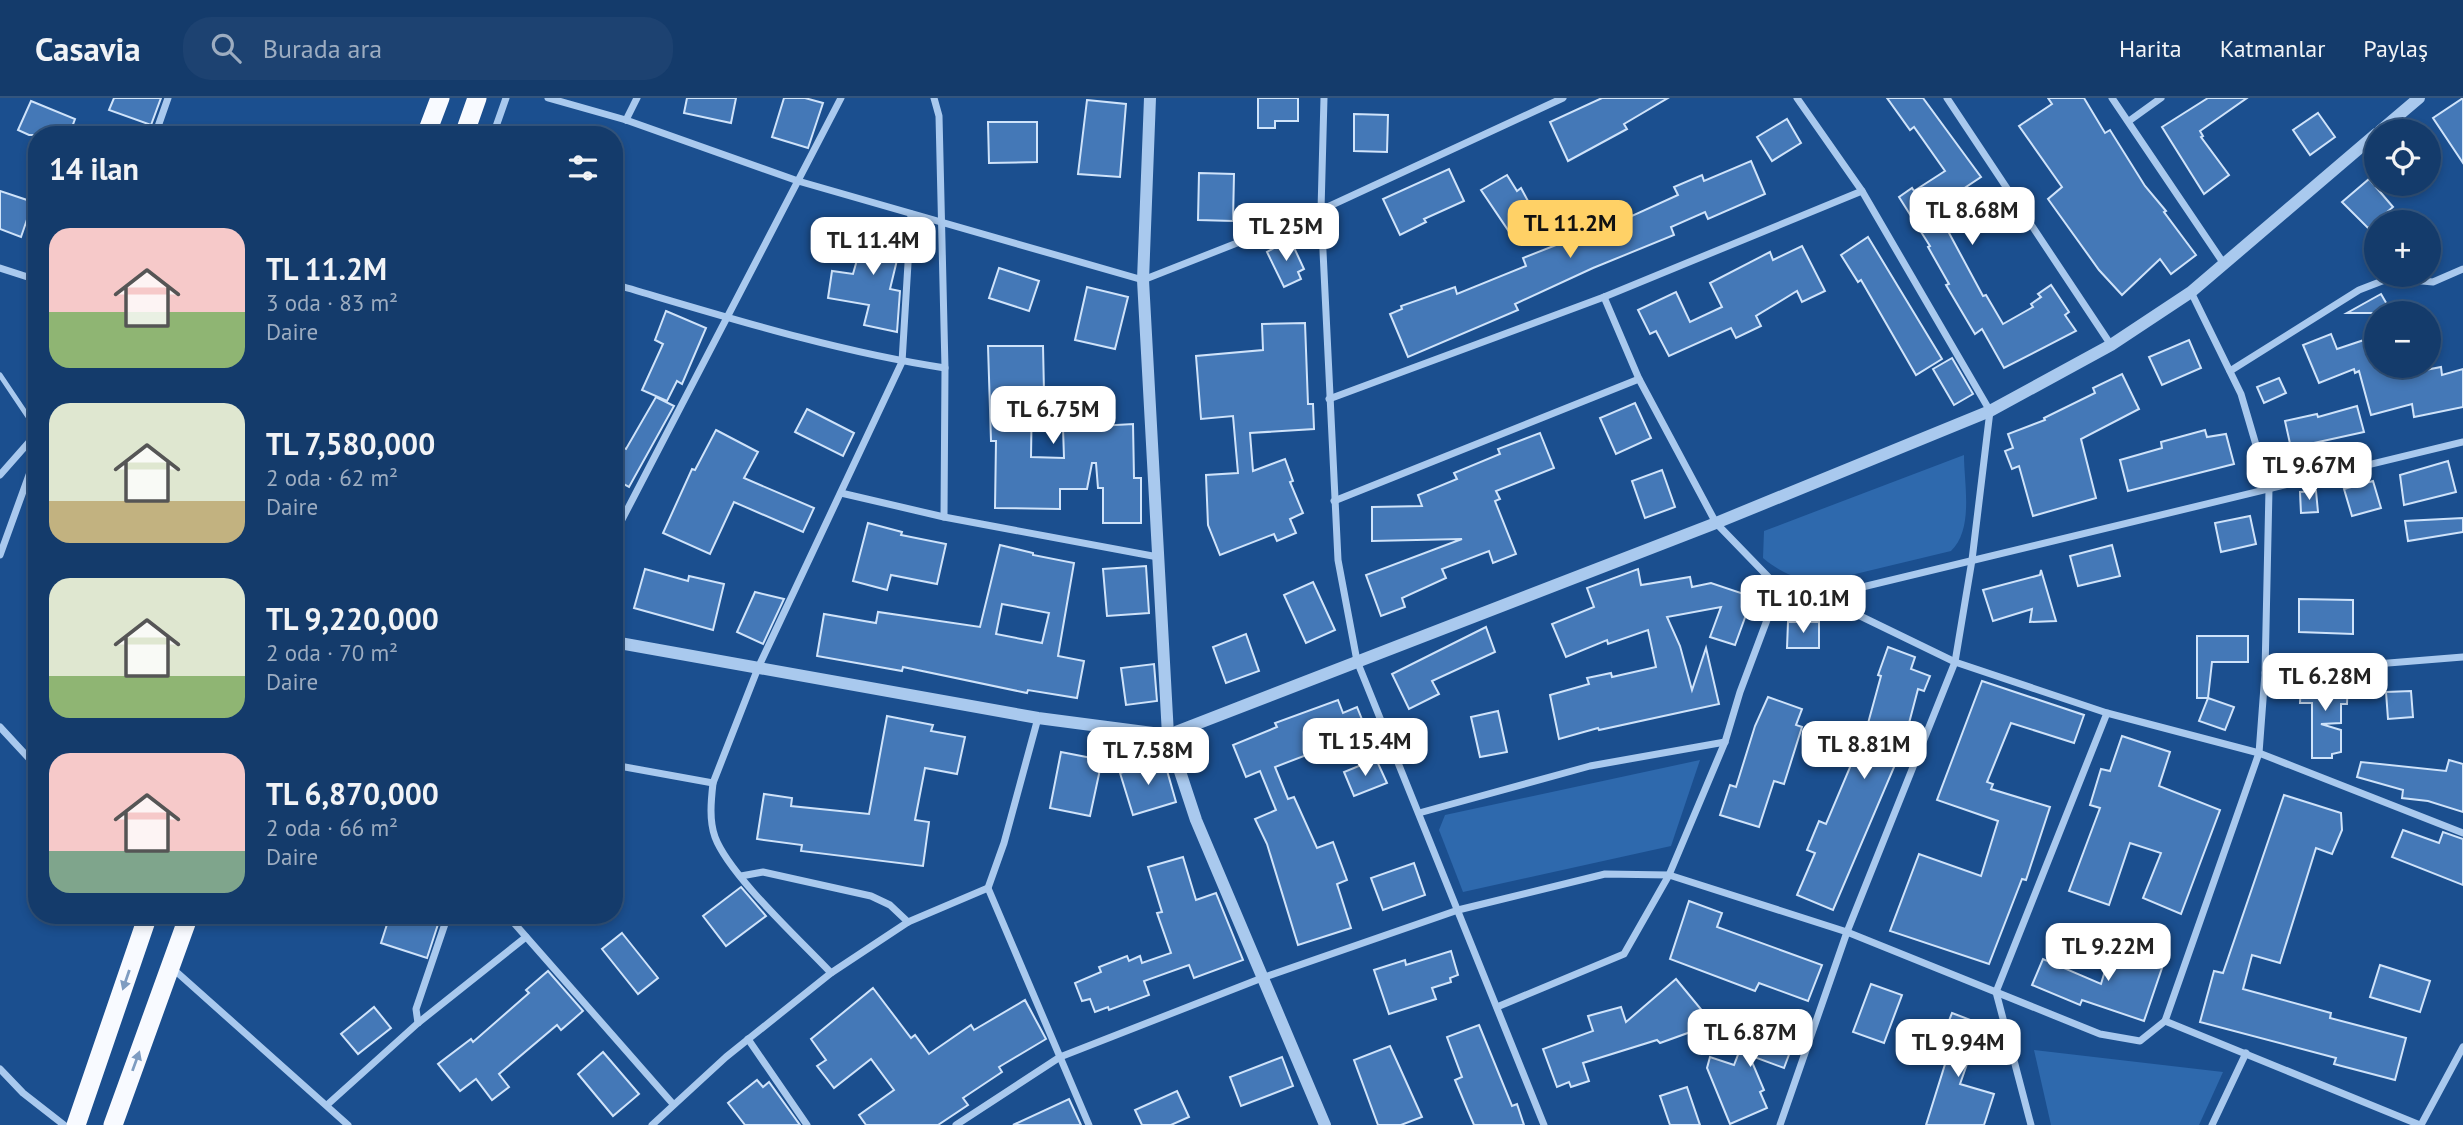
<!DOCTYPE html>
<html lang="tr">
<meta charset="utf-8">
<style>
:root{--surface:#143b6b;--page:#1d4271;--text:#f1f3f6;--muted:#9dadc1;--line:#33557e;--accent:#ffd166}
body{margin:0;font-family:"PT Sans",sans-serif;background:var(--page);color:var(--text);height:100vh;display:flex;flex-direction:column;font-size:26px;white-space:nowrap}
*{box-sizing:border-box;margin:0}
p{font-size:23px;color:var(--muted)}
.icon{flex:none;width:38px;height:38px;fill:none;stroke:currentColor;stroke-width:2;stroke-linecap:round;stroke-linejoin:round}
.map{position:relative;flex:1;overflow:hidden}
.drawer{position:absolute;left:28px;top:28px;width:595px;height:798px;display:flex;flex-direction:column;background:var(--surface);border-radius:28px;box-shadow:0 4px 10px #0003,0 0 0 2px var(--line)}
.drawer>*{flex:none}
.tools{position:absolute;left:2364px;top:21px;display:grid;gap:14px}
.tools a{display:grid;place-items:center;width:77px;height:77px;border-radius:50%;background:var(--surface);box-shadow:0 4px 10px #0003,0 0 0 2px var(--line);font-size:35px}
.price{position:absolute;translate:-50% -60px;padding:0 16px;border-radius:14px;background:#fff;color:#222;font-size:23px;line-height:46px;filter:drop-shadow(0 2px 4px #0008)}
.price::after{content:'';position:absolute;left:50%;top:42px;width:21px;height:16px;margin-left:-10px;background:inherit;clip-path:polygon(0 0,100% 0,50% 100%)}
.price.current{background:var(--accent);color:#111}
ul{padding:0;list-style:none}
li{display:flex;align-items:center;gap:21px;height:175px;padding:0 21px}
li span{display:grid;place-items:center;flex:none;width:196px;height:140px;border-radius:21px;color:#555}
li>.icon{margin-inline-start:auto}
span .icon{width:84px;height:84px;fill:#fffc;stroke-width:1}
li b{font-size:30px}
h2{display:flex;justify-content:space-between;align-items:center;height:84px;padding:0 21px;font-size:30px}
header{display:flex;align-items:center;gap:42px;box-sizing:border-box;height:98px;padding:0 35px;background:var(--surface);border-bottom:2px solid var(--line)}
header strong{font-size:33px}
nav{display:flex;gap:38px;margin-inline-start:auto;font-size:24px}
.search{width:490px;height:63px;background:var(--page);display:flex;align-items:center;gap:18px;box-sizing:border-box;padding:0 24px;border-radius:28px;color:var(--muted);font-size:26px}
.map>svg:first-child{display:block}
.green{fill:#2e69ad}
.building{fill:#4478b7;stroke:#cfe3fa;stroke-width:2;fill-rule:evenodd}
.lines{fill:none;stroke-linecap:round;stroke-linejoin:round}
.service{stroke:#a9c9ee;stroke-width:5}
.minor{stroke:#a9c9ee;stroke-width:7}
.tertiary{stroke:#a9c9ee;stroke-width:12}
.trunk{stroke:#f8faff;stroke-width:19}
.oneway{fill:#7e9cc1}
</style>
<header>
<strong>Casavia</strong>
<div class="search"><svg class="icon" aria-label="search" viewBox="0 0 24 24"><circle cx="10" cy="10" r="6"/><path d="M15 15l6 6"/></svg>Burada ara</div>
<nav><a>Harita</a><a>Katmanlar</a><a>Paylaş</a></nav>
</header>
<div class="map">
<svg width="2463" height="1027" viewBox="0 0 2463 1027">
<rect width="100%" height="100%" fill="#1b4f8f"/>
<g class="green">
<path d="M 1964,357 C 1964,386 1974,431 1951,453 L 1822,484 C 1798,482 1781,475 1763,460 L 1764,433 Z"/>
<polygon points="1700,662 1671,748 1463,794 1439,732 1445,717"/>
<polygon points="2034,952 2223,974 2199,1027 2051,1027"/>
</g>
<g class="building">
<polygon points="114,0 161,0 151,27 109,12"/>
<polygon points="687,0 736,0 731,25 684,15"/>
<polygon points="784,0 805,0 823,5 808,50 772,39"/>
<polygon points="1258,0 1298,0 1298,23 1275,23 1275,30 1258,30"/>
<polygon points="1602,0 1668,0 1624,26 1627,31 1568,63 1550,24"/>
<polygon points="1887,0 1923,0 1981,79 1945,103 1952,113 1941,120 1983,198 1986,197 2003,226 2033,209 2031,206 2041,199 2038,196 2051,187 2069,214 2065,217 2076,233 2004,270 1982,231 1975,236 1946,187 1949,186 1928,149 1930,148 1899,99 1912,90 1914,93 1945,73 1914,29 1910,32"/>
<polygon points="2048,0 2084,0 2105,35 2110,32 2145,88 2166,113 2164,114 2196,157 2171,176 2160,161 2122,197 2099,172 2048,101 2062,89 2019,28 2052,6"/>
<polygon points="2208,0 2247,0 2200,33 2203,38 2201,39 2229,77 2204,96 2162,29"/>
<polygon points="2463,0 2463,65 2433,20"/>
<polygon points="1087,2 1126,6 1120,79 1078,76"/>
<polygon points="31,3 75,21 69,37 29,37 18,32"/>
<polygon points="2318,15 2335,39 2310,57 2293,32"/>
<polygon points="1354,16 1388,17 1387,54 1354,53"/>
<polygon points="1787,21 1801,45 1772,63 1757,39"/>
<polygon points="988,24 1037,24 1037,64 989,65"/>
<polygon points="1751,63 1765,96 1708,121 1705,114 1671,129 1674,137 1593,170 1515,206 1518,212 1408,259 1390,216 1402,211 1401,208 1455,189 1457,196 1526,168 1523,160 1579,138 1577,135 1630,113 1632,118 1678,97 1674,89 1702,77 1704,83"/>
<polygon points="1449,71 1464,103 1424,121 1426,124 1400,137 1383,101"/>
<polygon points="1199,75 1234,76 1233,123 1198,122"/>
<polygon points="1507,77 1517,93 1521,90 1536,118 1510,135 1481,92"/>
<polygon points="2369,81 2393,109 2368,130 2342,104"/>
<polygon points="0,93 33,104 21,139 0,131"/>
<polygon points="868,123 904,133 890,191 900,193 897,234 864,227 869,207 828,200 832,173 853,176"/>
<polygon points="1868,139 1942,261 1916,277 1861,182 1858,184 1841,157"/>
<polygon points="1290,141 1304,171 1298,174 1301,181 1284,189 1267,154"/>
<polygon points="1802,148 1825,193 1802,204 1797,193 1756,218 1761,228 1736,240 1731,230 1669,258 1656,233 1650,236 1638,212 1676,194 1690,224 1722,209 1710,185 1770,154 1773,162"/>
<polygon points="999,170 1039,183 1029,213 989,200"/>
<polygon points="1087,189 1128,199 1115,251 1075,242"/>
<polygon points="2381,196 2392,215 2347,215"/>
<polygon points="666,213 706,230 682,286 677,283 667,303 642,292 663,246 655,242"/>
<polygon points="1305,225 1308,306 1313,306 1314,331 1250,335 1253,373 1285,361 1293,383 1290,384 1303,415 1290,421 1296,435 1277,443 1274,436 1220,457 1208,427 1206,377 1238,375 1233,318 1201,321 1196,258 1263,252 1262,226"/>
<polygon points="2331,236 2337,251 2376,238 2376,268 2391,268 2394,278 2441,269 2442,277 2463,271 2463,309 2414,319 2412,306 2371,317 2359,273 2355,275 2354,271 2319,285 2303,247"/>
<polygon points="2189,242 2201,270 2162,287 2149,259"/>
<polygon points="988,248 1043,248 1044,294 1032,294 1031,359 1064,360 1063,330 1133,326 1134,380 1141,380 1141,425 1103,425 1103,390 1098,390 1096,365 1092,365 1087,391 1060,391 1060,411 995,410 996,343 991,343"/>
<polygon points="1952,260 1973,296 1954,307 1933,271"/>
<polygon points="2122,276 2139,311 2081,341 2096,400 2033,418 2019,368 2012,371 2005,353 2013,350 2008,336 2045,322 2044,320 2095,295 2093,290"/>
<polygon points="2279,280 2286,295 2264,305 2257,289"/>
<polygon points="656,299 674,308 629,389 614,381 614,344 626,351"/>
<polygon points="1635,305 1651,340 1616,356 1600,320"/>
<polygon points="2357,308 2364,334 2291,350 2285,323 2317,316 2318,319"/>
<polygon points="807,311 854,335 843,358 795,334"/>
<polygon points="716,332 758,354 744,380 814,410 803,434 734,404 710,456 663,435 692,371 695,372"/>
<polygon points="2205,332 2207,339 2226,336 2234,366 2128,393 2120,362 2162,350 2161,344"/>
<polygon points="1540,335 1554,370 1496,393 1500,401 1495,403 1516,456 1493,465 1489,453 1442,471 1446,480 1402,500 1405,509 1381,518 1366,477 1462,441 1372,443 1372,409 1422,408 1418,397 1457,381 1454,375 1500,356 1498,351"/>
<polygon points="2448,363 2456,394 2404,407 2400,377"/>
<polygon points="1662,372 1675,409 1645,420 1632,383"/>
<polygon points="2373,383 2381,410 2352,418 2344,391"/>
<polygon points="2316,393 2318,414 2301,415 2300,394"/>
<polygon points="2250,418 2256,446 2221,454 2215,425"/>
<polygon points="2463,420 2463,434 2408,443 2405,423"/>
<polygon points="868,425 902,434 901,437 946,446 937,486 891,477 887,492 853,483"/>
<path d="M 1000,447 L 1033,455 L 1033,457 L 1074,465 L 1058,558 L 1084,563 L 1077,600 L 1028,592 L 1027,595 L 903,569 L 902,573 L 817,558 L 824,516 L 876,525 L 878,514 L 980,529 ZM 1002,506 L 1049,515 L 1042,545 L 996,536 Z"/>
<polygon points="2112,447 2120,478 2078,488 2070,458"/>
<polygon points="1146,468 1149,515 1107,518 1103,471"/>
<polygon points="645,471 688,483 689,478 724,486 713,532 634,510"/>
<polygon points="1638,471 1641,487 1690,479 1692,489 1711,485 1759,501 1751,503 1735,547 1710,539 1721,509 1667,519 1680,548 1692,592 1706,550 1719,606 1599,632 1598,630 1559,641 1550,597 1589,586 1587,580 1611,575 1612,579 1656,569 1648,532 1608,546 1607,542 1566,559 1552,526 1594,509 1587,490"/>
<polygon points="2041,472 2056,523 2030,524 2032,511 1993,523 1983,492 2040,477"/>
<polygon points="1313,484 1335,532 1306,545 1284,497"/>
<polygon points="755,494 784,501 763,546 737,534"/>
<polygon points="2299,501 2353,502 2353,536 2299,534"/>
<polygon points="1788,524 1819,524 1819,550 1787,550"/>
<polygon points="1486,529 1495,554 1432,583 1439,596 1409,611 1392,576"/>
<polygon points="1246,536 1259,573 1226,585 1213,549"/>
<polygon points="2197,538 2248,538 2248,564 2212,564 2208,600 2234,609 2225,632 2199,623 2208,600 2197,600"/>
<polygon points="1888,549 1915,559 1911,571 1930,578 1924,593 1918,591 1903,648 1833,812 1797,797 1815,755 1807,752 1819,723 1826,726 1867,629 1881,578 1878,577"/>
<polygon points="1154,566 1157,603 1126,607 1121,570"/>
<polygon points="2301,581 2348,582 2347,606 2341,606 2341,625 2321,626 2341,632 2341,654 2332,656 2332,660 2312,660 2312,605 2300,605"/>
<polygon points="1982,583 2084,617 2074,645 2011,625 1987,684 1993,686 1991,691 2050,709 2026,782 2022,781 1989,866 1890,833 1919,756 1981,778 1998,723 1937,702"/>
<polygon points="2411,593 2413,619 2388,621 2386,594"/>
<polygon points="1768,599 1802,611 1796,627 1802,629 1784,686 1774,683 1759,729 1720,717 1730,687 1736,689 1755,628"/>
<polygon points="1338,602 1343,615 1357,609 1367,634 1275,669 1288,701 1294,699 1317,750 1333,744 1347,782 1337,786 1351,830 1298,847 1267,746 1255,721 1276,712 1260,673 1246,679 1233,647 1277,629 1275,625"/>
<polygon points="1498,613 1507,654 1480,659 1471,619"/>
<polygon points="887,618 933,627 931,633 965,639 957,676 925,670 915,722 929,724 923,768 801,753 802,747 757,741 764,696 792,700 791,708 869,716"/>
<polygon points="2122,638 2170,654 2159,688 2220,712 2181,816 2143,800 2161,755 2130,745 2109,807 2069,793 2100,710 2090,707 2101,671 2110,673"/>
<polygon points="1061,654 1102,662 1090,718 1050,710"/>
<polygon points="1376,661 1387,685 1354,698 1344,674"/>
<polygon points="1164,662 1176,704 1133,717 1120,675"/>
<polygon points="2449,662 2463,666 2463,714 2428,703 2402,700 2403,692 2357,679 2361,664 2446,673"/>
<polygon points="2284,697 2341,715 2342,732 2332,756 2316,750 2280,865 2252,857 2243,891 2331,915 2330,920 2406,940 2395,982 2334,966 2336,960 2200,924 2214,873 2223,875"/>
<polygon points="2403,732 2439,745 2443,734 2463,741 2463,787 2392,759"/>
<polygon points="1183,759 1196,802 1216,795 1243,862 1194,880 1189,867 1144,883 1149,897 1109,912 1108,909 1095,914 1090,901 1082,903 1075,885 1101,874 1099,869 1127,858 1129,863 1140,858 1142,865 1171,855 1157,815 1162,814 1148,769"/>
<polygon points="1414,765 1425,797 1383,812 1371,780"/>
<polygon points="741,789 766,818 726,848 703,818"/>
<polygon points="1689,803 1722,815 1717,829 1822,867 1808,903 1759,885 1755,893 1670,861"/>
<polygon points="390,817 441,817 427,860 381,845"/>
<polygon points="622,835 658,880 638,896 602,851"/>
<polygon points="2119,845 2165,861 2144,923 2082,902 2080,907 2032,887 2043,861 2101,886 2104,876 2108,877"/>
<polygon points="1451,853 1458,877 1450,880 1451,884 1432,890 1436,901 1389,916 1374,872 1405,862 1406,867"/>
<polygon points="2380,867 2430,883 2420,914 2370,899"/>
<polygon points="548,873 583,913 561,932 557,927 499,976 509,989 492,1002 476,981 460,993 438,966 471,941 473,944 529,895 526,892"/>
<polygon points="1676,881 1709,921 1696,932 1660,945 1657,942 1583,965 1589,983 1571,989 1569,984 1557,989 1543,951 1593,933 1588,918 1621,909 1626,924"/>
<polygon points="1871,886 1902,897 1884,945 1853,934"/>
<polygon points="873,890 911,940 915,937 929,956 971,927 974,932 1025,902 1046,941 999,969 1002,974 963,1000 968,1007 938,1027 866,1027 859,1017 894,992 871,961 834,990 817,968 826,962 811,941"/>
<polygon points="374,909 391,930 358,956 341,936"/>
<polygon points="1952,915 1981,926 1960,986 1994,996 1984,1027 1926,1027 1946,963 1935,959"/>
<polygon points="1753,918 1797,935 1784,970 1749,957 1764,992 1760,994 1767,1010 1730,1026 1707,970 1710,959 1734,967"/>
<polygon points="1479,927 1512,1008 1517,1006 1524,1027 1474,1027 1468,1013 1455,982 1462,979 1447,939"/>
<polygon points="1390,948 1422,1019 1401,1027 1378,1027 1354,962"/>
<polygon points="603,954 639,996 613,1018 578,976"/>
<polygon points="1282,959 1293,988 1241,1008 1230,979"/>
<polygon points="757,982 763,989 769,984 800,1027 745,1027 728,1005"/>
<polygon points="1687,989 1700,1027 1670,1027 1660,998"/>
<polygon points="1177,993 1189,1019 1171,1027 1142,1027 1135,1012"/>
<polygon points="1069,1001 1081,1027 1013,1027"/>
</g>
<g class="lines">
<polyline class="service" points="0,277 37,332"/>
<g class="minor">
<polyline points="548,0 626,22 798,83 1143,182 1321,112 1563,0"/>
<polyline points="934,0 939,18 945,270 944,419"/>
<polyline points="1324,0 1321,112 1338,462 1357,563 1544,1027"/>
<polyline points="1947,0 2111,247"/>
<polyline points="2112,0 2224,166"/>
<polyline points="626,22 637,0"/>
<polyline points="2129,23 2161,0"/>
<polyline points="155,37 168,0"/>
<polyline points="493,37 506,0"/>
<polyline points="0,170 37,182"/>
<path d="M 614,186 C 723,218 833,253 945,270"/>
<polyline points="1604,199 1639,281 1716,425 1779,490 1821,499 1955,564 2107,615 2259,655 2463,735"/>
<polyline points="2230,273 2359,192 2390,180 2433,184 2463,171"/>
<polyline points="1329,301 1604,199 1862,93"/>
<polyline points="0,377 37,335"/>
<polyline points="841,395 944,419 1158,459"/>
<polyline points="1334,403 1639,281"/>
<polyline points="614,437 841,0"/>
<polyline points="0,457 37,355"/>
<polyline points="1821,499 2463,344"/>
<polyline points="2265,575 2463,559"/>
<polyline points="0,629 37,669"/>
<polyline points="614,667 713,685"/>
<polyline points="1419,715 1590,668 1725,644"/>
<polyline points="741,778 763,774 871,798 890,807 908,824"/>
<polyline points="988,790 1089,1027"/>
<polyline points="507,817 673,1006"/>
<polyline points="171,869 348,1027"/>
<path d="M 831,875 C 801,843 729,777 715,739 C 709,722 711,703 713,685 L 758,570 L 902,264 L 911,116"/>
<polyline points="1497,909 1624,856 1669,777 1725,644 1740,594 1779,490"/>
<polyline points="2165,923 2420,1027"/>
<polyline points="418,925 416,911 448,817"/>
<polyline points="748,941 807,1027"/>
<polyline points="0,971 23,995 64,1027"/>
<polyline points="327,1007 418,925 526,839"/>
<polyline points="652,1027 726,959 831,875 908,824 988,790 1004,745 1038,620"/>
<polyline points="956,1027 1060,959 1262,880 1458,812 1605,776 1669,777 1847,834 2100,936 2140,943 2165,923 2259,655 2265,575 2269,391 2241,296 2191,194"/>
<polyline points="1780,1027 1847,834 1955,564 1972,462 1990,313 1862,93 1797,0"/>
<polyline points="2031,1027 1996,894 2107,615"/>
<polyline points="2212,1027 2246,955"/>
<polyline points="2421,1027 2463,949"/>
</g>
<g class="tertiary">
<polyline points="1150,0 1143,182 1168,637 1196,722 1325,1027"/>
<polyline points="2380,33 2419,0"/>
<polyline points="614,544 1038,620 1168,637 1716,425 1990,313 2111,247 2191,194 2376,36"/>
</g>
<g class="trunk">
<polyline points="426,37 440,0"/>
<polyline points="464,37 477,0"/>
<polyline points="76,1027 148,817"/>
<polyline points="113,1027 189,817"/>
</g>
</g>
<defs><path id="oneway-solid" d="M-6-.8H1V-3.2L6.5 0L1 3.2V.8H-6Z" transform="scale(1.75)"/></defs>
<g class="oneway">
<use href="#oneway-solid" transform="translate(126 882) rotate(109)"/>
<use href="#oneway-solid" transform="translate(136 963) rotate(-70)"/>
</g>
</svg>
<div class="tools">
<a><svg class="icon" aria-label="locate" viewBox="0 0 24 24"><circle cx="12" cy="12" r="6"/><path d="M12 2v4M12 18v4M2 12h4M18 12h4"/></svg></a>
<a>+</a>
<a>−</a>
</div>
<b class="price" style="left:1972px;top:149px">TL 8.68M</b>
<b class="price current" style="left:1570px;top:162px">TL 11.2M</b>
<b class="price" style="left:1286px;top:165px">TL 25M</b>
<b class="price" style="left:873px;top:179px">TL 11.4M</b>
<b class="price" style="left:1053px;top:348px">TL 6.75M</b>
<b class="price" style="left:2309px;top:404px">TL 9.67M</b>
<b class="price" style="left:1803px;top:537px">TL 10.1M</b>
<b class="price" style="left:2325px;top:615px">TL 6.28M</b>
<b class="price" style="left:1365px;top:680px">TL 15.4M</b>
<b class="price" style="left:1864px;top:683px">TL 8.81M</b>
<b class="price" style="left:1148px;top:689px">TL 7.58M</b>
<b class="price" style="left:2108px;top:885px">TL 9.22M</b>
<b class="price" style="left:1750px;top:971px">TL 6.87M</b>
<b class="price" style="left:1958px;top:981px">TL 9.94M</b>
<section class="drawer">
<h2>14 ilan<svg class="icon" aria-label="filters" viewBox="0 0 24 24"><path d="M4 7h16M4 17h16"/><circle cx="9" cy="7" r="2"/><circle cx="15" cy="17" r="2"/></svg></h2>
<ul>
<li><span style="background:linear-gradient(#f6c9c9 60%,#8fb573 0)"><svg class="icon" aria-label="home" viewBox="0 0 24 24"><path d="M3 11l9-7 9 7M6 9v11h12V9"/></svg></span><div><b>TL 11.2M</b><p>3 oda · 83 m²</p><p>Daire</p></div></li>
<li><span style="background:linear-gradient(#dfe7d0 70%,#c2b280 0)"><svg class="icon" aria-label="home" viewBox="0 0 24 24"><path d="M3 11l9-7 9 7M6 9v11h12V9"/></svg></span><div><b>TL 7,580,000</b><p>2 oda · 62 m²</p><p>Daire</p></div></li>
<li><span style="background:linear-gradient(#dfe7d0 70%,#8fb573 0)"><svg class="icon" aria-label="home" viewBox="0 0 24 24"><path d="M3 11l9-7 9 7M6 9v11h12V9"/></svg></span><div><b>TL 9,220,000</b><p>2 oda · 70 m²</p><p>Daire</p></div></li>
<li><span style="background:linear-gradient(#f6c9c9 70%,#7fa58c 0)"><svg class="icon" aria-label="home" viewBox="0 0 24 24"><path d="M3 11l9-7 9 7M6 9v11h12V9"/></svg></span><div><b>TL 6,870,000</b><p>2 oda · 66 m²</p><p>Daire</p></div></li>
</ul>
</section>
</div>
